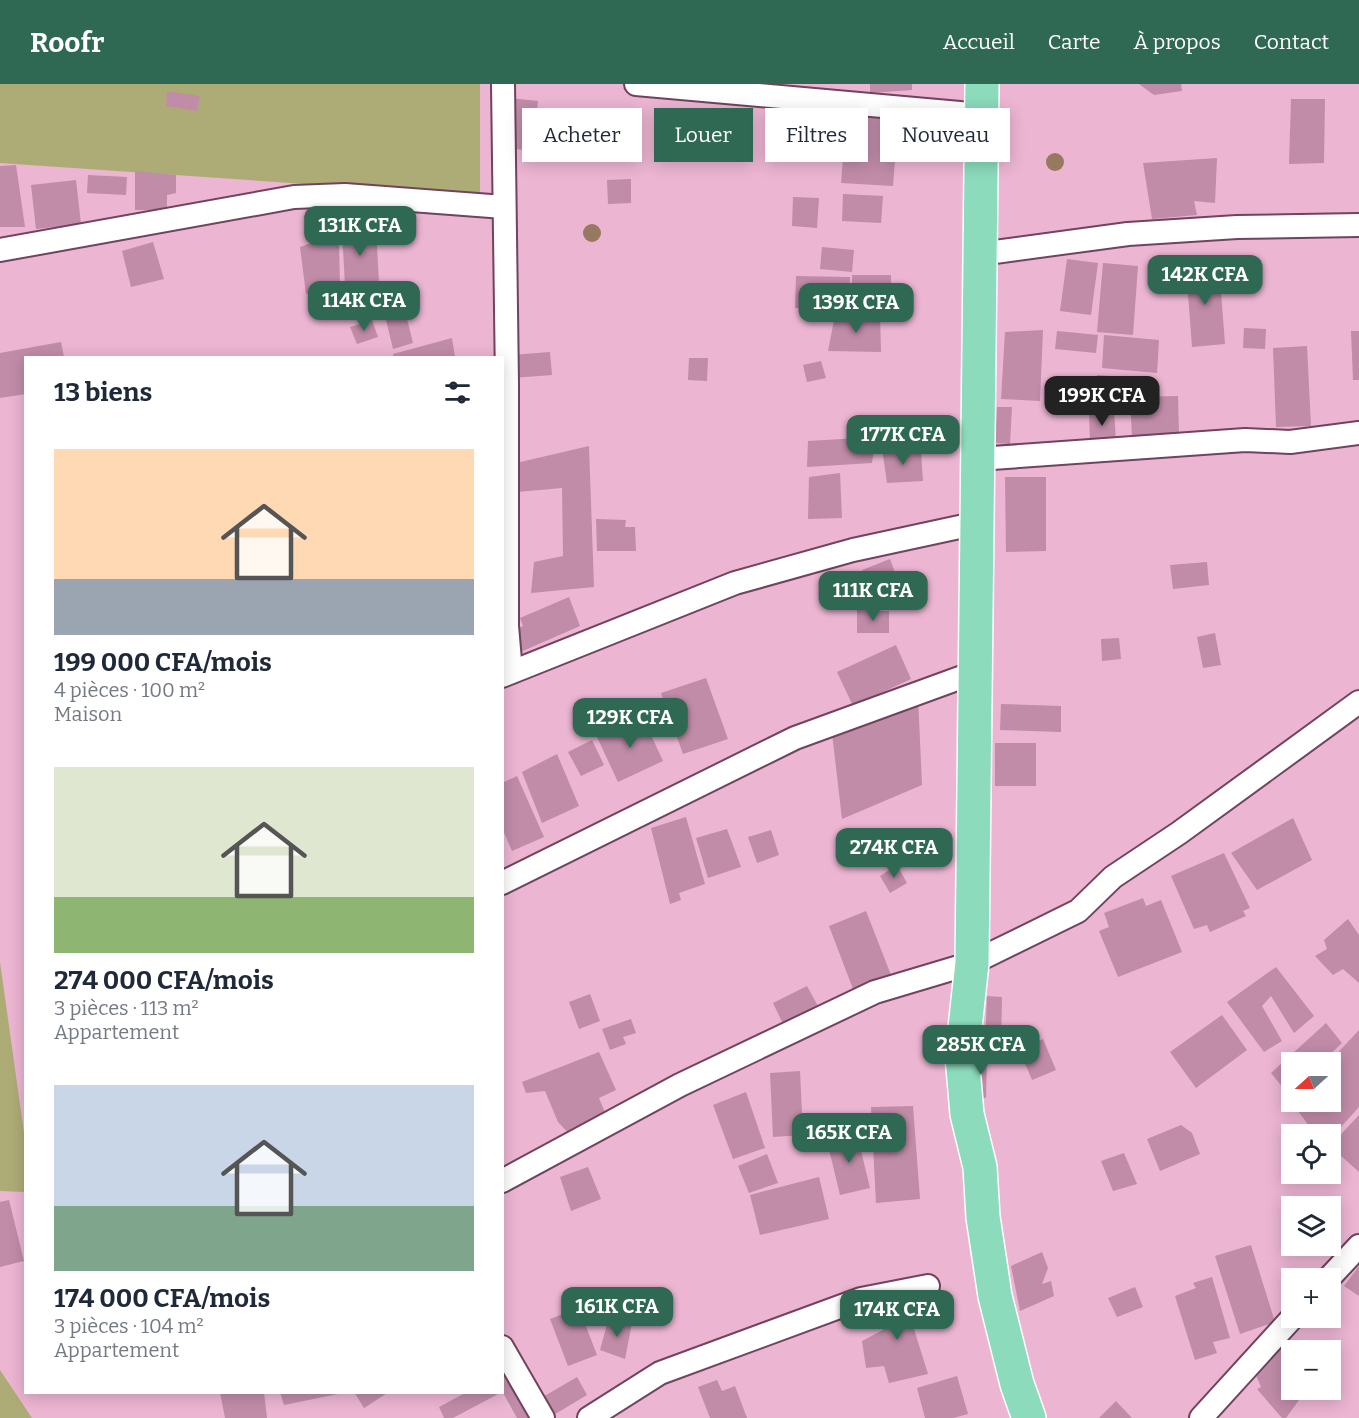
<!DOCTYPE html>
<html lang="fr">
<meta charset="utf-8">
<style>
:root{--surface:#fff;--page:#f2f2f3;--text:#1f2937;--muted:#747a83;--accent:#2f6953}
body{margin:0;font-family:Bitter,serif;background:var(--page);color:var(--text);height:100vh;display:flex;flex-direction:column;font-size:22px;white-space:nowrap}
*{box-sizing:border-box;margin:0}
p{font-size:20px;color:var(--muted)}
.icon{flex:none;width:33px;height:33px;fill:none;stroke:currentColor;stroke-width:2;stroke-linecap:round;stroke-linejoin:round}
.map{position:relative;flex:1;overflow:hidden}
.side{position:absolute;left:24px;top:272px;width:480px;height:1038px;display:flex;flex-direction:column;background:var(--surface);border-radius:0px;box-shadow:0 3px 15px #0003}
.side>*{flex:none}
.guide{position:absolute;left:522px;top:24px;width:570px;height:54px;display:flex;gap:12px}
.needle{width:39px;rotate:249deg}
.fabs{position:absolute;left:1281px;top:968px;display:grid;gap:12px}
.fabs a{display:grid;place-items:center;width:60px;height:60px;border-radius:0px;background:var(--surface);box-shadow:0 3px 15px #0003;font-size:30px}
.price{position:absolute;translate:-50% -51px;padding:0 14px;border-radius:12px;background:var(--accent);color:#fff;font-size:20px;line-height:39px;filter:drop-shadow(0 2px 3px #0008)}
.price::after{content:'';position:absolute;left:50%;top:36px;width:18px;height:14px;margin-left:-9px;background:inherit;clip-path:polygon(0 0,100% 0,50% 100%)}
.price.selected{background:#222;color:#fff}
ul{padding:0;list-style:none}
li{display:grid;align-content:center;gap:12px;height:318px;padding:0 30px}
li span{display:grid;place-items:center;height:186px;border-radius:0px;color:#555}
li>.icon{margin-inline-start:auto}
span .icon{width:108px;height:108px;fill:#fffc;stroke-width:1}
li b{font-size:26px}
h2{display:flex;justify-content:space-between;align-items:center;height:72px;padding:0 30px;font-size:26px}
.tag{padding:0 21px;border-radius:0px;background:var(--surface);box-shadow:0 3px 15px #0003;font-size:21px;line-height:54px}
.tag.selected{background:var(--accent);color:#fff}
header{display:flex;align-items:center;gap:36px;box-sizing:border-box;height:84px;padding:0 30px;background:var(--accent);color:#fff}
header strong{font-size:28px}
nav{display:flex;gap:33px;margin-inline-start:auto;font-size:21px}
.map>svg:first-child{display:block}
.green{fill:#aeac76}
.building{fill:#c18ca8}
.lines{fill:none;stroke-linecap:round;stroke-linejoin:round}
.minor-casing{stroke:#71435d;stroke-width:26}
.trunk-casing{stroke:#fff;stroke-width:36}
.minor{stroke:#fff;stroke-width:22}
.trunk{stroke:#8bdbbc;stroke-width:33}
.tree{fill:#957a5f}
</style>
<header>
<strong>Roofr</strong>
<nav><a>Accueil</a><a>Carte</a><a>À propos</a><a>Contact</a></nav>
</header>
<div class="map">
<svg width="1359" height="1334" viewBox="0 0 1359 1334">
<rect width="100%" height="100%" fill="#ecb5d2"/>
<g class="green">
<polygon points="0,0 480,0 480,112 0,79"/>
<polygon points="0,878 25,1056 25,1108 0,1107"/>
<polygon points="0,1286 32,1334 0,1334"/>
</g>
<g class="building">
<polygon points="870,0 912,0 912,6 870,9"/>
<polygon points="1139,0 1181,0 1182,7 1154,11"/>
<polygon points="167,7 200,12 197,27 166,22"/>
<polygon points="510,14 538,17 535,52 526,51 525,66 505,64"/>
<polygon points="1291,15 1325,15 1324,79 1289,80"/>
<polygon points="847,23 899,26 893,102 841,99"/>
<polygon points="1217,74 1215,119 1194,117 1197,131 1152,135 1143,79"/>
<polygon points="16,81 25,143 0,143 0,82"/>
<polygon points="135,87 176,91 176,109 167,111 167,126 135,126"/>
<polygon points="88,91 127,93 126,111 87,109"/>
<polygon points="631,95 631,119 608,120 607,96"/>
<polygon points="76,96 81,140 36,145 31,101"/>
<polygon points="843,110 883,112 881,139 842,137"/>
<polygon points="793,113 819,114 817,144 792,142"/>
<polygon points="376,145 379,199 345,201 342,147"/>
<polygon points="339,157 340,204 323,203 306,210 300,163 314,158"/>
<polygon points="153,158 164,195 131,203 122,167"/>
<polygon points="822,163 854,166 852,188 820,185"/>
<polygon points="1067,175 1098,179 1091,231 1060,227"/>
<polygon points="1103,179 1138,182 1133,251 1097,248"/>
<polygon points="1219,182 1225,260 1192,263 1186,184"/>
<rect x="852" y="191" width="39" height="36"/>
<polygon points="796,192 850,193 849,225 795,224"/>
<polygon points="405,227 413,259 393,265 385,232"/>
<polygon points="880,230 881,268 828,267 835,231"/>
<polygon points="372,236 378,253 357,260 350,243"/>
<polygon points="1244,244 1266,245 1265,265 1243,264"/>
<polygon points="1043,246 1040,317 1001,315 1005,248"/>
<polygon points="1057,247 1098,251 1096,269 1055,265"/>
<polygon points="1351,247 1359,247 1359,296 1353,296"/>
<polygon points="1104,251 1159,256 1157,289 1102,284"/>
<polygon points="452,254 455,273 394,273 393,270"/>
<polygon points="61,258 64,273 26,273 26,310 0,314 0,269"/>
<polygon points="1307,262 1311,342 1276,343 1273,264"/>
<polygon points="550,268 552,291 513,294 511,271"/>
<polygon points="689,274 708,274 707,297 688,296"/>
<polygon points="821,277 826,294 807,298 803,281"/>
<polygon points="1097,291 1122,293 1120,321 1096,320"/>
<polygon points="1178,312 1179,351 1132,353 1130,313"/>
<polygon points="997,323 1012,323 1010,360 995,359"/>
<polygon points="1114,326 1116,358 1090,359 1089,327"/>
<polygon points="876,353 872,379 807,383 808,357"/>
<polygon points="589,362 594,503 531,509 534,478 563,472 562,404 517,408 516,379"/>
<polygon points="882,364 921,367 923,397 887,399"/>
<polygon points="840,389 842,434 808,435 809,393"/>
<polygon points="1005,393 1046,393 1046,467 1006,468"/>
<polygon points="596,435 626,436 625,443 635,443 636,467 597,467"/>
<polygon points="890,475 897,494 869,505 862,486"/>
<polygon points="1207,478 1209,501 1173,505 1170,481"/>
<polygon points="569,513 580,542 516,570 509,549 523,542 520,534"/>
<polygon points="857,526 889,527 889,549 857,549"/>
<polygon points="1215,549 1221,581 1203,584 1197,553"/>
<polygon points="1119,554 1121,575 1102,577 1101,555"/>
<polygon points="896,561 911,595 853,622 837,588"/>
<polygon points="706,594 728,655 683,670 661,609"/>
<polygon points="918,613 922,701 842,735 832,649"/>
<polygon points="1001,620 1061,622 1061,648 1000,646"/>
<polygon points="642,632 663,677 618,698 597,653"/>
<polygon points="592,656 604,681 581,692 568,668"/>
<rect x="995" y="659" width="41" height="43"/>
<polygon points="557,670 579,722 542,739 522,688"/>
<polygon points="517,692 544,753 512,767 502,744 502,699"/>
<polygon points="686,733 705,800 679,809 681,816 670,820 651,744"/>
<polygon points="1293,734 1312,776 1257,806 1231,769"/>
<polygon points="727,745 741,783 708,794 696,754"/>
<polygon points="771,746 779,771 757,779 748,753"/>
<polygon points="1224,769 1250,824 1243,827 1246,832 1210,848 1207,841 1194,845 1171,792"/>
<polygon points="897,781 907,799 890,809 880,792"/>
<polygon points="1143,814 1146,822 1161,816 1182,868 1118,893 1099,847 1109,843 1104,829"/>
<polygon points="866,827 891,891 853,905 829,842"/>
<polygon points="1348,835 1359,851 1359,899 1343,885 1333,891 1315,872 1327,865 1324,856"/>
<polygon points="1276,883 1314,932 1294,949 1271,912 1262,922 1282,957 1264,968 1227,918"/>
<polygon points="807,902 820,926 785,944 773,919"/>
<polygon points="590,910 600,937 579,945 569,918"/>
<polygon points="987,912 1002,913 1001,964 985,964"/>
<polygon points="1222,931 1247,966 1196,1004 1170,968"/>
<polygon points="631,935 636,949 623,953 626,960 610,966 602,945"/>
<polygon points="1326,939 1342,959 1322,978 1292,978 1292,1007 1288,1010 1271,989"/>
<polygon points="1359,946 1359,1023 1330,1055 1330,1050 1315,1050 1292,1019 1294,1017 1330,1017 1330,977"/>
<polygon points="1043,955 1056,986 1032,996 1019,965"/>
<polygon points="599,968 616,1006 599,1014 608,1036 574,1055 558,1038 545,1007 526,1009 522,998"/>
<polygon points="975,970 987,970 986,1014 974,1014"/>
<polygon points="800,987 803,1051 773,1053 770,989"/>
<polygon points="746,1008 765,1064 733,1075 713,1021"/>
<polygon points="913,1022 920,1115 876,1119 871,1023"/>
<polygon points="1359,1031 1359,1088 1330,1062"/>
<polygon points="1181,1041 1192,1049 1200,1070 1160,1087 1147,1055"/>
<polygon points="857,1050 870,1104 840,1111 827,1057"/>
<polygon points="1124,1069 1137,1100 1113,1107 1101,1077"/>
<polygon points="767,1070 778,1099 749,1109 738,1082"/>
<polygon points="588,1083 601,1115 571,1127 560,1093"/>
<polygon points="819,1093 829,1135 760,1151 750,1111"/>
<polygon points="9,1116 24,1177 0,1183 0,1118"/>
<polygon points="1251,1161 1275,1238 1240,1250 1215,1172"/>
<polygon points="1042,1168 1048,1184 1042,1200 1051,1197 1054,1212 1020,1227 1011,1182"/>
<polygon points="1359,1182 1359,1212 1344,1202"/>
<polygon points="1212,1193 1230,1254 1213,1258 1217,1269 1195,1276 1175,1212 1196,1204 1193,1199"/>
<polygon points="1135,1203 1143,1223 1117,1233 1108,1214"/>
<polygon points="920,1214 929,1235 913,1242 928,1290 889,1299 884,1282 866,1284 862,1257 883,1246 875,1222"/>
<polygon points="579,1224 597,1271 568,1282 550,1235"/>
<polygon points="609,1233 632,1239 625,1275 600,1266"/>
<polygon points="1284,1259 1287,1266 1292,1263 1294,1266 1292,1266 1292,1305 1307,1305 1286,1334 1282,1334 1257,1305 1261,1303 1256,1291"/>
<polygon points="508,1286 533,1334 517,1334 502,1307 502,1289"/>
<polygon points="957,1292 968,1330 953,1334 925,1334 917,1304"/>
<polygon points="577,1293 587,1311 552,1332 541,1314"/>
<polygon points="717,1296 722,1307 735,1302 747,1334 710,1334 698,1303"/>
<polygon points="220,1308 264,1308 267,1334 225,1334"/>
<polygon points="280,1308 338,1308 338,1310 284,1321"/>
<polygon points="354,1308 389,1308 364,1324"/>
<polygon points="467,1308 502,1308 453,1334 444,1334 439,1323"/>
<polygon points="1116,1317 1132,1334 1099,1334"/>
</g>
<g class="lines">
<defs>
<g id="minor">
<polyline points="503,0 507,300 507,542 511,588"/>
<polyline points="636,0 982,31"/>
<polyline points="0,166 294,113 345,111 504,123"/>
<polyline points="980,170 1128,150 1237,143 1359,141"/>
<polyline points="978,375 1245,356 1290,358 1359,349"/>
<polyline points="502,592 735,499 853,466 978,439"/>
<polyline points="502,799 795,654 976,588"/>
<polyline points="502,1097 680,1001 875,908 972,879 1078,827 1113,793 1179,749 1359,618"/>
<polyline points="1329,1194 1359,1162"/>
<polyline points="502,1263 543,1334"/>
<polyline points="589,1334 660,1289 861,1215 928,1202"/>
<polyline points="1201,1334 1293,1233"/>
</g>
<polyline id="trunk" points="982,0 972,879 962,972 967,1030 980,1083 983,1133 995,1212 1017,1300 1029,1334"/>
</defs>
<use href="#minor" class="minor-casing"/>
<use href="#trunk" class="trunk-casing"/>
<use href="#minor" class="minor"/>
<use href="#trunk" class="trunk"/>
</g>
<g class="tree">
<circle cx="1055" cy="78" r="9"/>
<circle cx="592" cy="149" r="9"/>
</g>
</svg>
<div class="fabs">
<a><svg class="needle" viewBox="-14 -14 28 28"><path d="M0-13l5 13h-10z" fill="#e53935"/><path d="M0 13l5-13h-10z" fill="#747a83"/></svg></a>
<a><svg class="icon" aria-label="locate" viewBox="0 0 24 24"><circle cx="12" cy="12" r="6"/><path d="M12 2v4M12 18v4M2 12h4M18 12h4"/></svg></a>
<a><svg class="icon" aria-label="layers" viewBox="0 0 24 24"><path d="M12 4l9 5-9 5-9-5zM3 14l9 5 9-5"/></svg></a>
<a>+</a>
<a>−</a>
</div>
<b class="price" style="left:360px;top:173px">131K CFA</b>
<b class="price" style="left:1205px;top:222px">142K CFA</b>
<b class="price" style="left:364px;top:248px">114K CFA</b>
<b class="price" style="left:856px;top:250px">139K CFA</b>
<b class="price selected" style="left:1102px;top:343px">199K CFA</b>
<b class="price" style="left:903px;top:382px">177K CFA</b>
<b class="price" style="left:873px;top:538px">111K CFA</b>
<b class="price" style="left:630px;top:665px">129K CFA</b>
<b class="price" style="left:894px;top:795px">274K CFA</b>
<b class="price" style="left:981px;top:992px">285K CFA</b>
<b class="price" style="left:849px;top:1080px">165K CFA</b>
<b class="price" style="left:617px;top:1254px">161K CFA</b>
<b class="price" style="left:897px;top:1257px">174K CFA</b>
<div class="guide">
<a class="tag">Acheter</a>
<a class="tag selected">Louer</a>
<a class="tag">Filtres</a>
<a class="tag">Nouveau</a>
</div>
<section class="side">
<h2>13 biens<svg class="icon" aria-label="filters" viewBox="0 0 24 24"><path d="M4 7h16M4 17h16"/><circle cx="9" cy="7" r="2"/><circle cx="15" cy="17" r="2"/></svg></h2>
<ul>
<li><span style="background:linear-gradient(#ffd9b3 70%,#9aa5b1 0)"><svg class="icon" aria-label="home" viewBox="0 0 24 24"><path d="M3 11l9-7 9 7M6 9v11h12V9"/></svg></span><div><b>199 000 CFA/mois</b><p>4 pièces · 100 m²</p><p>Maison</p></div></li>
<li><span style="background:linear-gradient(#dfe7d0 70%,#8fb573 0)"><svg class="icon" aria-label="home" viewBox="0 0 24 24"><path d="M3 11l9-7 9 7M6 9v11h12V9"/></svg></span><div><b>274 000 CFA/mois</b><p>3 pièces · 113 m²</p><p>Appartement</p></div></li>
<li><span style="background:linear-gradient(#c9d6e8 65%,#7fa58c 0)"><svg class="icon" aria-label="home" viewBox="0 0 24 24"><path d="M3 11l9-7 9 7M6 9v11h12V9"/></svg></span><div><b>174 000 CFA/mois</b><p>3 pièces · 104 m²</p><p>Appartement</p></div></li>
</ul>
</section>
</div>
